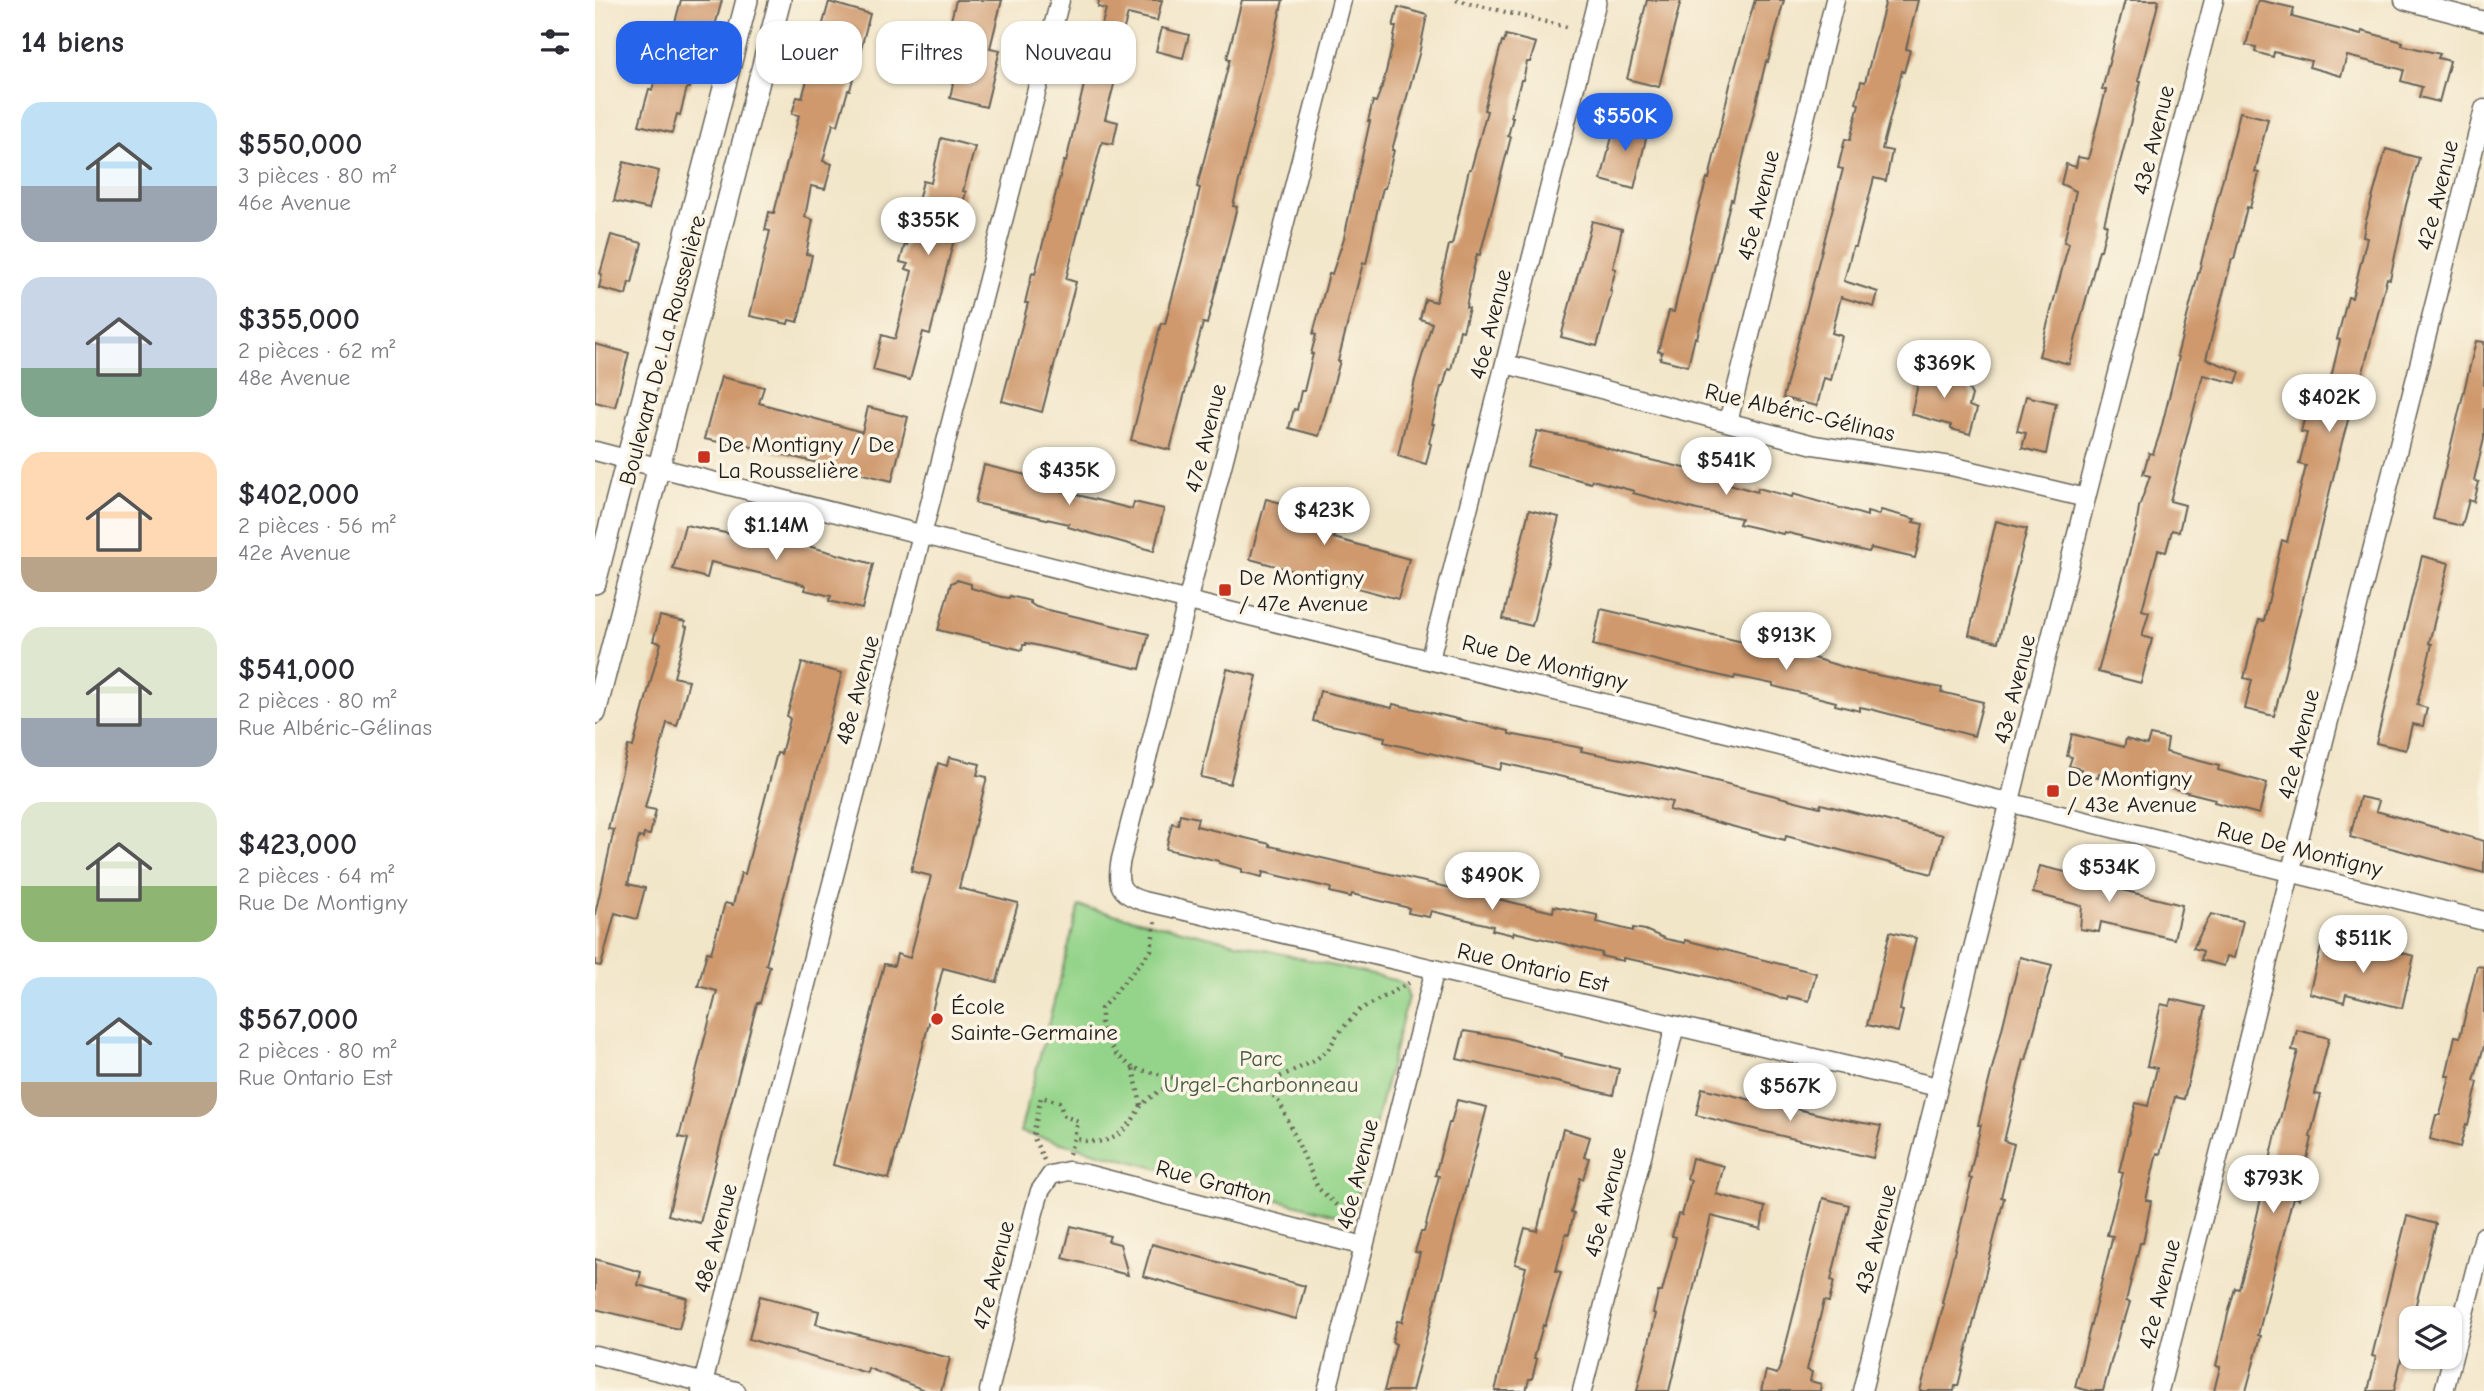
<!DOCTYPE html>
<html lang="fr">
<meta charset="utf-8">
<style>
:root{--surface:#fff;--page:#f7f7f7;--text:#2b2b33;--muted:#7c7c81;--accent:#2563eb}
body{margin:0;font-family:"Comic Neue",sans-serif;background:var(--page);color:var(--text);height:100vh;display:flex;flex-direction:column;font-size:26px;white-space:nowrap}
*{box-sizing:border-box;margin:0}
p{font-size:23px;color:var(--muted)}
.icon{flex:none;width:38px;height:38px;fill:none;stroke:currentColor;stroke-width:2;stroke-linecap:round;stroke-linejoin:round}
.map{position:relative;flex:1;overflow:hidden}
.panel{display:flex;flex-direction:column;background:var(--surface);width:595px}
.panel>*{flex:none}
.top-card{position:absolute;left:21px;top:21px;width:665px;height:63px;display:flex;gap:14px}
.fabs{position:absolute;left:1804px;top:1306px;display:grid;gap:14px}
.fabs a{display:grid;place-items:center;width:63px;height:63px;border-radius:14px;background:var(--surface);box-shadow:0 2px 5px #0004;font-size:35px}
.price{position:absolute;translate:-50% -60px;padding:0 16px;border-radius:24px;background:#fff;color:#222;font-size:23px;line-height:46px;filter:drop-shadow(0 2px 4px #0008)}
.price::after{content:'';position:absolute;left:50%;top:42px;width:21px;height:16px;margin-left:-10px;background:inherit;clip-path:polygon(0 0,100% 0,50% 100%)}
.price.on{background:var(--accent);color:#fff}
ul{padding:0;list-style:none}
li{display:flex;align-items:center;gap:21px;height:175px;padding:0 21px}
li span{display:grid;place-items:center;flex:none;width:196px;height:140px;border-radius:21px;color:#555}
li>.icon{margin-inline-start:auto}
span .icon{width:84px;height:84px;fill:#fffc;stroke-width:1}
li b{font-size:30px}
h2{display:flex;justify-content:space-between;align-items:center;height:84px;padding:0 21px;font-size:30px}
.chip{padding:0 24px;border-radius:21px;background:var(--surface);box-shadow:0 2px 5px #0004;font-size:24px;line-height:63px}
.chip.on{background:var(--accent);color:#fff}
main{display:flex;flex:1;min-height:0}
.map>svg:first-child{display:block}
.green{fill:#94d48a;stroke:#587853;stroke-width:2}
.building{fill:#cf996d}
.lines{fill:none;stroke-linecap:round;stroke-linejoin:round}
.minor-casing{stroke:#676359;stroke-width:21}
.tertiary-casing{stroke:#676359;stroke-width:24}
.path{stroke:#676359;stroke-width:4.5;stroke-dasharray:2 5;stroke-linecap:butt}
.minor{stroke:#fff;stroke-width:18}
.tertiary{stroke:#fff;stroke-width:21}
.poi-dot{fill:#c8321e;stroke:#fcf5e5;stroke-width:2.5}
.labels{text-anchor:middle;stroke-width:7;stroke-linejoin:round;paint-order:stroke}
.street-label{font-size:23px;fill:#1c1c1c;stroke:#fcf5e5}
.poi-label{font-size:23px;fill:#1c1c1c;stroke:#fcf5e5;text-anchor:start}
.park-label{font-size:23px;fill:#465c42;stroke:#fcf5e5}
</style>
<main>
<section class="panel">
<h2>14 biens<svg class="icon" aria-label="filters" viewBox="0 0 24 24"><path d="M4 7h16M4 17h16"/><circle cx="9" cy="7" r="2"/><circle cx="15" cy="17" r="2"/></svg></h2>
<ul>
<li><span style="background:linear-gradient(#bfe0f5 60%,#9aa5b1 0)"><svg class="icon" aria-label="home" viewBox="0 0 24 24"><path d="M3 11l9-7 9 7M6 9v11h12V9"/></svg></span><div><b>$550,000</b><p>3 pièces · 80 m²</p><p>46e Avenue</p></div></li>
<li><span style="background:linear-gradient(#c9d6e8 65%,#7fa58c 0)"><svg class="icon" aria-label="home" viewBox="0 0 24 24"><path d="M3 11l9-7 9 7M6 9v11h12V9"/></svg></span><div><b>$355,000</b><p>2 pièces · 62 m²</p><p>48e Avenue</p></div></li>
<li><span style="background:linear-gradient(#ffd9b3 75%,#b9a48a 0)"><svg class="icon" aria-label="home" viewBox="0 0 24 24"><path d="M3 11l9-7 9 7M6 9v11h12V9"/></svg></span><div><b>$402,000</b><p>2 pièces · 56 m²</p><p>42e Avenue</p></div></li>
<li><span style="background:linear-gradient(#dfe7d0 65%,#9aa5b1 0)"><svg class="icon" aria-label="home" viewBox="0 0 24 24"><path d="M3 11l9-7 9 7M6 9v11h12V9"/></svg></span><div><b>$541,000</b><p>2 pièces · 80 m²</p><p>Rue Albéric-Gélinas</p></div></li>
<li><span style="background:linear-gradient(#dfe7d0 60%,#8fb573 0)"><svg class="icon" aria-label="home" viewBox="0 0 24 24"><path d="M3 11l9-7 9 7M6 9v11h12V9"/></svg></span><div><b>$423,000</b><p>2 pièces · 64 m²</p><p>Rue De Montigny</p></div></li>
<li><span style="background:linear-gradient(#bfe0f5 75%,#b9a48a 0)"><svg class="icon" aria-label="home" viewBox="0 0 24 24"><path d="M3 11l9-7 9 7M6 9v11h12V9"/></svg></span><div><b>$567,000</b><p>2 pièces · 80 m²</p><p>Rue Ontario Est</p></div></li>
</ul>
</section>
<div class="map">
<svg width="1889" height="1391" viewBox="0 0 1889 1391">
<rect width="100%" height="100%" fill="#fcf5e5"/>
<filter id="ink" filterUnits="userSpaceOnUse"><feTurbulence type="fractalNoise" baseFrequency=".0143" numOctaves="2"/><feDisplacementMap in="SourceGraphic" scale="14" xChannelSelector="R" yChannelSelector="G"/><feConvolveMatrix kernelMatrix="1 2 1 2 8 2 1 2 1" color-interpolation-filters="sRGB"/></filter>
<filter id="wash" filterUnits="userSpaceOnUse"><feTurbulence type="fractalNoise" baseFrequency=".00686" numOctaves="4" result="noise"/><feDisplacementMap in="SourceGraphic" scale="28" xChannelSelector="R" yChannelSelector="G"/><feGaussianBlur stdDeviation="1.57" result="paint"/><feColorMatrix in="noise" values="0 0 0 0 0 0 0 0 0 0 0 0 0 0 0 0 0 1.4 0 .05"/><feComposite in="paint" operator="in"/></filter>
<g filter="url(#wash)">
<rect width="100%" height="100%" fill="#f2e6c9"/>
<polygon class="green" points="484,906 803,981 811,987 813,997 758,1211 750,1216 744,1216 425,1132"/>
<g id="blocks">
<g class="building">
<polygon points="86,0 127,0 120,26 112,24 95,88 92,88 85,115 82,114 77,133 44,125 54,89 57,90 71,40 75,41"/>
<polygon points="361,0 407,0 395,48 405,50 391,107 355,98 358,83 354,82 367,23 356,20"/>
<polygon points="504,0 567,0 562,21 533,14 522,53 527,54 510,119 523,122 518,144 507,142 485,224 471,279 481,282 447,412 407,401 433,303 430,303 437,273 440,274 469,161 471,162 498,46 501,47 511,9 503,7"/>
<polygon points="647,0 688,0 638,206 642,207 612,324 608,323 575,450 536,440 566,323 570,324 595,230 605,188 602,187 635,59 632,58"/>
<polygon points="1052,0 1086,0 1064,87 1032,79"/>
<polygon points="1160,0 1189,0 1173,62 1171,61 1138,200 1136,199 1102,338 1100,337 1093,366 1065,359 1067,352 1063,351 1074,311 1079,312 1100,221 1112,178 1114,179 1135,85"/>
<polygon points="1291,0 1323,0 1311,49 1315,50 1309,72 1307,71 1287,149 1297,151 1291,181 1279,178 1261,247 1258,247 1249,281 1283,292 1279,307 1246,297 1237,333 1247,336 1236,380 1229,378 1222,406 1188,398 1248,169 1243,168 1250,139 1255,140 1264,104 1261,103 1266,81 1270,82"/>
<polygon points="1530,0 1564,0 1543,81 1546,81 1540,105 1509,224 1512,225 1506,250 1504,250 1474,364 1444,356 1474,243 1469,242 1481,191 1466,184 1471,164 1481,167 1483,157 1493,159 1511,90 1507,90"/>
<polygon points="1663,0 1699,8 1697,17 1766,35 1767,31 1808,42 1807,45 1845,54 1843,58 1855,61 1844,102 1824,97 1827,87 1806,81 1809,70 1752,56 1746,76 1714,67 1716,61 1679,52 1678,57 1660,52 1661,47 1651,45"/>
<polygon points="234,2 275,14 255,90 253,90 243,125 238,124 228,161 237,164 230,189 216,186 210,217 218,220 211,254 217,255 203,322 194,320 193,324 155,316 174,235 175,231 170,230 174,212 179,213 204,115 197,114 202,97 207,98"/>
<polygon points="803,7 832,15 824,54 797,150 799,150 790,188 788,188 783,207 771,264 768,263 743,361 745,361 724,436 694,428 699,409 702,410 706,391 709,391 718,354 716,354 721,335 718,334 734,274 737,274 749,238 775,121 773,121 778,101 781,102 788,84 797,47 801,27 798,27"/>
<polygon points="567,28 594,35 588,58 561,51"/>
<polygon points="911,35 941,43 935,62 932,62 928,80 926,80 916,117 918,117 913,136 916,137 885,255 882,254 878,271 871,307 874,308 868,331 865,330 856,370 853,369 848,387 846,387 837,424 839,424 834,443 836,444 831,464 803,456 820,380 837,323 825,319 830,299 841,302 854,245 857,245 874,169 876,169 892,111 889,110 907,41 909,42"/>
<polygon points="1645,112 1673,119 1660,172 1664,173 1655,208 1652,207 1639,259 1637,259 1611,359 1645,372 1641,383 1608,375 1575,501 1590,505 1584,532 1577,530 1571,552 1563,550 1547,610 1554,612 1547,636 1557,639 1546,683 1503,672 1541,528 1544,507 1555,476 1548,474 1554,453 1558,454 1565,433 1584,357 1582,356"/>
<polygon points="1022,117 1054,126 1039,189 1006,180"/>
<polygon points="346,138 380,147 368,191 371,192 335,334 328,332 315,380 278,370 287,335 300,339 317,271 311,269 313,264 305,262 310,244 312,245 328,181 336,183"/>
<polygon points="1791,149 1824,158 1811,205 1795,279 1792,278 1762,396 1760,395 1747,442 1679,716 1650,709 1657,680 1649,678 1664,620 1669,621 1687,540 1692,542 1711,466 1704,464 1712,433 1706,432 1714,399 1730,403 1745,340 1742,339 1753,297 1757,298 1772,238 1768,237 1770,224"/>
<polygon points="29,162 64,171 54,209 19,201"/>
<polygon points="997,221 1027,229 1018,268 1021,269 1015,291 1017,292 1002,346 966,337"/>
<polygon points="16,235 47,243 37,283 34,282 31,295 4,288 7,275 5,274"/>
<polygon points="1881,341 1889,342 1889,439 1879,480 1884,482 1879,502 1874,500 1867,526 1838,519"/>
<polygon points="0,344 34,353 20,407 0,402"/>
<polygon points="1327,367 1347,372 1355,369 1357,376 1368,379 1377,395 1374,406 1382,409 1375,434 1356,429 1356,425 1316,414"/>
<polygon points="126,377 169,387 164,403 267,432 273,407 313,417 297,481 153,446 153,448 109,439"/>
<polygon points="1431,396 1461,403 1451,454 1427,448 1431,433 1422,431"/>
<polygon points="942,431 990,441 1026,453 1132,478 1131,483 1162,492 1163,488 1197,497 1198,494 1272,516 1272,512 1284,515 1286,510 1320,519 1318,522 1328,524 1320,558 1276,548 1274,552 1189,532 1188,534 1144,524 1146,518 1102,510 1038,493 1039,491 997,480 996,483 932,466"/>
<polygon points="389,465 435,476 435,473 470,481 467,491 537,509 539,502 569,509 559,551 473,527 474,524 380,503"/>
<polygon points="724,489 751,497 739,538 814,559 803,599 655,559 671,499 718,511"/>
<polygon points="934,510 964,517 937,626 908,619"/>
<polygon points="1401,521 1432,529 1403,642 1374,635"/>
<polygon points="90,525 141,535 144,527 278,564 267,609 234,601 236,596 210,590 211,586 198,581 116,562 112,578 78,569"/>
<polygon points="1827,556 1854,563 1834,643 1837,644 1822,705 1832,708 1828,726 1817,724 1811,750 1781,743"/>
<polygon points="362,580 376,584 376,588 407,597 414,598 415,596 435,601 435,603 441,607 554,634 545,669 431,643 431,645 428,645 427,650 343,630 356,583"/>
<polygon points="1006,609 1178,649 1178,646 1262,671 1347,688 1346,692 1388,702 1379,736 1275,709 1265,707 1265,711 1240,705 1241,702 1178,686 1178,684 1140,676 1139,679 998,645"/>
<polygon points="65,616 90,622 89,626 92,627 79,677 94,681 82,726 72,723 50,808 61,810 55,835 49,834 48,838 44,837 33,884 50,888 42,919 20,913 6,966 0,965 0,914 19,830 13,829 33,746 38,747 66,643 58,641"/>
<polygon points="207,663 247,673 171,965 175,966 165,1003 162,1003 105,1223 73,1215 93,1139 84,1137 122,991 103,986 112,952 116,953 130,903 138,905 146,873 150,874 182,753 186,754 195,719 192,716"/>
<polygon points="632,669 662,676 635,784 606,777"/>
<polygon points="725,691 797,708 798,704 914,731 914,734 987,748 986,751 1052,764 1225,807 1226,804 1348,835 1337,874 1191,836 1190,840 1074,810 1077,802 907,763 905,770 789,742 790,737 718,721"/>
<polygon points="1477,734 1529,747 1531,739 1552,745 1555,735 1573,739 1571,752 1624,766 1623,770 1672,783 1664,814 1619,802 1620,799 1516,773 1515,776 1504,773 1503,778 1485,774 1486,769 1474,766 1477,757 1472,756"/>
<polygon points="354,757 385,764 382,775 392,777 364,888 423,903 402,982 348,968 294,1179 238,1165 289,964 299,966 302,954 315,958 336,876 316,871 343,763 352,766"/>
<polygon points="1765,797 1784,801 1781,811 1889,841 1889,873 1755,837"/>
<polygon points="585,814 603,818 601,826 675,844 675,846 958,912 959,906 1002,915 1002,922 1038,931 1038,928 1050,930 1071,939 1090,943 1090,940 1221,973 1214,1001 1193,996 1192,1000 1120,978 1049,962 1028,958 1028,961 1006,956 1007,953 919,932 918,935 897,930 898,926 836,911 834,917 813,913 814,908 794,903 757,894 756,897 735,892 736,888 668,872 667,877 647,872 647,869 624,863 624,861 571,849 577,823 583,825"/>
<polygon points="1445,866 1508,881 1507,885 1587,905 1579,939 1506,922 1504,932 1485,929 1487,906 1438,893"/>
<polygon points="1616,914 1648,921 1639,958 1632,956 1629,966 1606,960 1608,951 1598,948"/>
<polygon points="1295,932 1321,938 1309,989 1305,1010 1308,1011 1303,1032 1272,1025"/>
<polygon points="1727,944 1770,955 1773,944 1819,956 1807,1008 1751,994 1749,1002 1714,993"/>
<polygon points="1425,957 1457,965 1431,1060 1429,1060 1409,1141 1419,1144 1406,1197 1409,1198 1363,1386 1360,1386 1359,1391 1325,1391 1349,1304 1347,1303 1377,1179 1374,1178 1386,1125 1383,1125"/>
<polygon points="1882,966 1889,967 1889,1046 1879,1081 1883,1082 1873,1125 1871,1124 1865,1147 1835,1139 1841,1115 1845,1115 1855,1076 1851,1076 1860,1036 1865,1037"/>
<polygon points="1576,999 1611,1007 1589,1099 1580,1097 1565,1154 1562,1153 1551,1200 1556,1201 1550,1233 1548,1243 1545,1243 1531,1301 1535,1302 1529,1322 1527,1322 1508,1391 1494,1391 1480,1387 1518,1236 1512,1235 1528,1173 1524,1172 1541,1103 1553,1106 1562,1068 1552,1066 1566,1004 1574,1006"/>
<polygon points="1702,1030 1734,1038 1720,1094 1726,1095 1715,1137 1717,1138 1711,1163 1714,1164 1704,1199 1698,1197 1663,1335 1666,1336 1651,1391 1619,1391 1625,1367 1621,1366 1633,1314 1640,1288 1644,1289 1650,1267 1682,1130 1703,1051 1697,1050"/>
<polygon points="869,1031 912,1038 967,1054 966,1056 1024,1069 1018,1095 862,1059"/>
<polygon points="1107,1088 1181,1106 1182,1101 1203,1106 1202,1109 1240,1118 1286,1126 1278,1158 1101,1115"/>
<polygon points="862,1100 892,1107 817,1391 789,1391 801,1344 797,1342 802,1321 807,1322 825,1253 820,1252 826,1232 829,1232 844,1176 840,1175 854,1123 856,1123"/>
<polygon points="968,1129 995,1137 989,1157 994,1158 988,1179 985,1178 976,1212 979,1213 974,1234 971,1233 961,1271 966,1272 950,1326 948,1325 939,1358 942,1359 937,1379 934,1379 931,1391 900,1391 931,1267 920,1264 930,1228 942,1231"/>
<polygon points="1097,1158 1129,1166 1121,1194 1170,1207 1166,1229 1116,1216 1074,1391 1042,1391 1061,1314 1058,1313 1063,1292 1067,1292 1081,1237 1077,1236 1083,1214 1087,1215 1096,1180 1092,1179"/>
<polygon points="1228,1198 1254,1205 1236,1280 1239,1281 1234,1302 1229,1301 1212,1370 1217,1372 1215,1381 1226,1384 1225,1391 1166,1391 1171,1371 1182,1374 1186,1364"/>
<polygon points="1812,1216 1841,1224 1819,1312 1817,1311 1799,1391 1773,1391 1781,1357 1777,1356"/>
<polygon points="476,1226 515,1236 513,1241 525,1244 533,1275 468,1258"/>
<polygon points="557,1244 710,1286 701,1319 548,1276"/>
<polygon points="0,1259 46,1272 43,1285 92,1298 84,1329 0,1309"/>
<polygon points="165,1296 224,1311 221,1324 355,1358 346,1391 332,1391 273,1368 272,1373 154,1339"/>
</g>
</g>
</g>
<g filter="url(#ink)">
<use href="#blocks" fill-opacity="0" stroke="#676359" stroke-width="2"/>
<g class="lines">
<defs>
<g id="minor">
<path d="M 747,0 L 526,859 C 521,883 524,894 548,901 L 1343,1087"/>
<polyline points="1809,0 1889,21"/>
<polyline points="911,364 1219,445 1356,466 1491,498"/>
<polyline points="1133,422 1240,0"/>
<path d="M 0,451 C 628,614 1260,761 1889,921"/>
<polyline points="835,659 1002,0"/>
<polyline points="0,1355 141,1391"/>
<polyline points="106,1391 465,0"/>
<polyline points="394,1391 439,1212 445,1191 456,1175 473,1171 491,1174 769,1246"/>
<polyline points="732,1391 840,969"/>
<polyline points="987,1391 1080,1026"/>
<polyline points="1267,1391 1491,498 1619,0"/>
<polyline points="1564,1391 1889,109"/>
<polyline points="1849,1391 1889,1236"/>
</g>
<g id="tertiary">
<polyline points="0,583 152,0"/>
<polyline points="0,713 185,0"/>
</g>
</defs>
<use href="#minor" class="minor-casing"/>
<use href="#tertiary" class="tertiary-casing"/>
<g class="path">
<polyline points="861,0 976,28"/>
<polyline points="538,1068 521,1054 512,1040 506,1023 506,1009 556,950 560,922"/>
<polyline points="546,1105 538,1068 584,1079"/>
<path d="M 474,1154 L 479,1138 C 503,1145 520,1143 536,1122 C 541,1116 543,1108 548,1104 C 558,1094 572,1087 584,1079 L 631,1086 L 669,1084"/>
<polyline points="449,1160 438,1136 446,1097 464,1102 469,1116 483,1121 479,1138"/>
<polyline points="755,1221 751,1214 723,1188 686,1105 669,1084 719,1061 733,1050 742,1035 763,1011 814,983"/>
</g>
<use href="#minor" class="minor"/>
<use href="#tertiary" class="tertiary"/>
</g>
</g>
<g class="poi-dot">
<rect x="102" y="450" width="14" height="14" rx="3.5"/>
<rect x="623" y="583" width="14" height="14" rx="3.5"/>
<rect x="1451" y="784" width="14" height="14" rx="3.5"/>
<circle cx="342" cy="1019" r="7"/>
</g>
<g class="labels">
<g class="street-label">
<text transform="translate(1558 140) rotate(-76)" y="8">43e Avenue</text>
<text transform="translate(1842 195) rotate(-76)" y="8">42e Avenue</text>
<text transform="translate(1163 205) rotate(-76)" y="8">45e Avenue</text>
<text transform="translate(895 324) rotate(-76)" y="8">46e Avenue</text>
<text transform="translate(67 350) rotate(-75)" y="8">Boulevard De La Rousselière</text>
<text transform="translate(1205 412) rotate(13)" y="8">Rue Albéric-Gélinas</text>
<text transform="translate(610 438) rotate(-76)" y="8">47e Avenue</text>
<text transform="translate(950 662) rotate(14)" y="8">Rue De Montigny</text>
<text transform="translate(1419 689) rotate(-76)" y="8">43e Avenue</text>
<text transform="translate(262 690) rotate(-75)" y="8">48e Avenue</text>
<text transform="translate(1703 744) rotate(-76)" y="8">42e Avenue</text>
<text transform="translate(1705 849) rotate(14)" y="8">Rue De Montigny</text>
<text transform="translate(938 967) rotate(13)" y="8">Rue Ontario Est</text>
<text transform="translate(762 1174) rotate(-76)" y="8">46e Avenue</text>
<text transform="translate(619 1182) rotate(15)" y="8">Rue Gratton</text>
<text transform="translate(1010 1202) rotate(-76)" y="8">45e Avenue</text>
<text transform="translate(120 1238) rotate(-75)" y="8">48e Avenue</text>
<text transform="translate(1280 1239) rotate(-76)" y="8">43e Avenue</text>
<text transform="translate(398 1275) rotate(-76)" y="8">47e Avenue</text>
<text transform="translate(1564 1294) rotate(-76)" y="8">42e Avenue</text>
</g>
<g class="poi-label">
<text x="123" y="452">De Montigny / De<tspan x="123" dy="26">La Rousselière</tspan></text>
<text x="644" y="585">De Montigny<tspan x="644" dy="26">/ 47e Avenue</tspan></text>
<text x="1472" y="786">De Montigny<tspan x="1472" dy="26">/ 43e Avenue</tspan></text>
<text x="356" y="1014">École<tspan x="356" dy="26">Sainte-Germaine</tspan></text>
</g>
<g class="park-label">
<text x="666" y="1066">Parc<tspan x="666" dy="26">Urgel-Charbonneau</tspan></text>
</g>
</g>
</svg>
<div class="fabs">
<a><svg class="icon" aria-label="layers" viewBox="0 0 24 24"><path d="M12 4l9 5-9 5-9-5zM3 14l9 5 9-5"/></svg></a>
</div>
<b class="price on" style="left:1030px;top:153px">$550K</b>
<b class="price" style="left:333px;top:257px">$355K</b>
<b class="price" style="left:1349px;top:400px">$369K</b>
<b class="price" style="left:1734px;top:434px">$402K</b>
<b class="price" style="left:1131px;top:497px">$541K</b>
<b class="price" style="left:474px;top:507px">$435K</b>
<b class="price" style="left:729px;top:547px">$423K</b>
<b class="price" style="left:181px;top:562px">$1.14M</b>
<b class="price" style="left:1191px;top:672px">$913K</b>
<b class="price" style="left:1514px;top:904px">$534K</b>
<b class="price" style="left:897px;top:912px">$490K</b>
<b class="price" style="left:1768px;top:975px">$511K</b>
<b class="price" style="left:1195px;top:1123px">$567K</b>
<b class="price" style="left:1678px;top:1215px">$793K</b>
<div class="top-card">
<a class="chip on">Acheter</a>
<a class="chip">Louer</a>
<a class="chip">Filtres</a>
<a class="chip">Nouveau</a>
</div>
</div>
</main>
